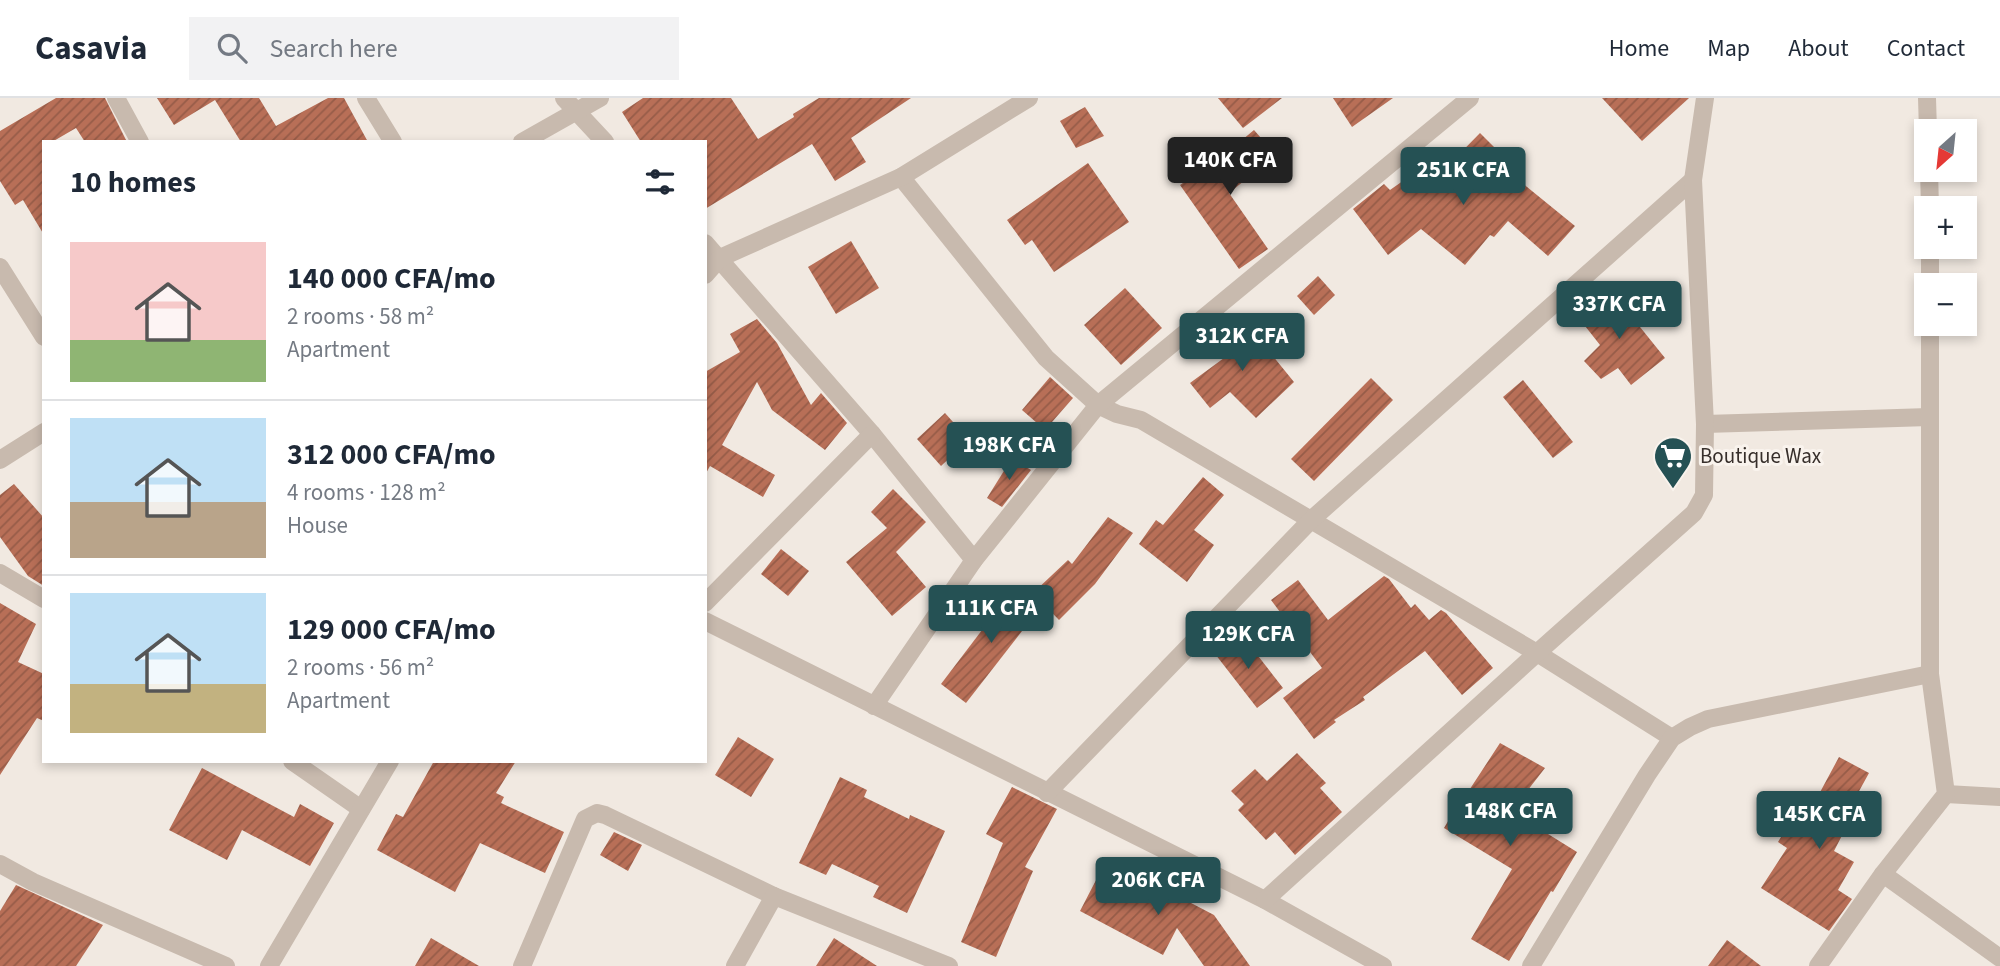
<!DOCTYPE html>
<meta charset="utf-8">
<style>
:root{--surface:#fff;--page:#f2f2f3;--text:#1f2937;--muted:#747a83;--line:#e0e1e3;--accent:#255154}
body{margin:0;font-family:"Source Sans 3",sans-serif;background:var(--page);color:var(--text);height:100vh;display:flex;flex-direction:column;font-size:26px;white-space:nowrap}
*{box-sizing:border-box;margin:0}
p{font-size:23px;color:var(--muted)}
.icon{flex:none;width:38px;height:38px;fill:none;stroke:currentColor;stroke-width:2;stroke-linecap:round;stroke-linejoin:round}
.map{position:relative;flex:1;overflow:hidden}
.drawer{position:absolute;left:42px;top:42px;width:665px;height:623px;display:flex;flex-direction:column;background:var(--surface);border-radius:0px;box-shadow:0 4px 10px #0003}
.drawer>*{flex:none}
.needle{width:46px;rotate:207deg}
.buttons{position:absolute;left:1914px;top:21px;display:grid;gap:14px}
.buttons a{display:grid;place-items:center;width:63px;height:63px;border-radius:0px;background:var(--surface);box-shadow:0 4px 10px #0003;font-size:35px}
.price{position:absolute;translate:-50% -60px;padding:0 16px;border-radius:7px;background:var(--accent);color:#fff;font-size:23px;line-height:46px;filter:drop-shadow(0 2px 4px #0008)}
.price::after{content:'';position:absolute;left:50%;top:42px;width:21px;height:16px;margin-left:-10px;background:inherit;clip-path:polygon(0 0,100% 0,50% 100%)}
.price.active{background:#222;color:#fff}
ul{padding:0;list-style:none}
li{display:flex;align-items:center;gap:21px;height:175px;padding:0 28px}
li+li{border-top:2px solid var(--line)}
li span{display:grid;place-items:center;flex:none;width:196px;height:140px;border-radius:0px;color:#555}
li>.icon{margin-inline-start:auto}
span .icon{width:84px;height:84px;fill:#fffc;stroke-width:1}
li b{font-size:30px}
h2{display:flex;justify-content:space-between;align-items:center;height:84px;padding:0 28px;font-size:30px}
header{display:flex;align-items:center;gap:42px;box-sizing:border-box;height:98px;padding:0 35px;background:var(--surface);border-bottom:2px solid var(--line)}
header strong{font-size:33px}
nav{display:flex;gap:38px;margin-inline-start:auto;font-size:24px}
.search{width:490px;height:63px;background:var(--page);display:flex;align-items:center;gap:18px;box-sizing:border-box;padding:0 24px;border-radius:0px;color:var(--muted);font-size:26px}
.map>svg:first-child{display:block}
.building{fill:url(#building-hatch)}
.lines{fill:none;stroke-linecap:round;stroke-linejoin:round}
.street{stroke:#c8baae;stroke-width:18}
.labels{text-anchor:middle;stroke-width:6;stroke-linejoin:round;paint-order:stroke}
.poi-label{font-size:21px;fill:#372f2b;stroke:#f9f3ed;text-anchor:start}
</style>
<header>
<strong>Casavia</strong>
<div class="search"><svg class="icon" aria-label="search" viewBox="0 0 24 24"><circle cx="10" cy="10" r="6"/><path d="M15 15l6 6"/></svg>Search here</div>
<nav><a>Home</a><a>Map</a><a>About</a><a>Contact</a></nav>
</header>
<div class="map">
<svg width="2000" height="868" viewBox="0 0 2000 868">
<defs>
<pattern id="building-hatch" width="6" height="6" patternUnits="userSpaceOnUse" patternTransform="scale(1.75)"><rect width="6" height="6" fill="#b86f57"/><path d="M-1 1l2-2M0 6l6-6M5 7l2-2" fill="none" stroke="#965c48"/></pattern>
</defs>
<rect width="100%" height="100%" fill="#f1e9e1"/>
<g class="building">
<polygon points="56,0 105,0 127,44 85,44 76,30 52,44 44,44 44,137 23,102 15,107 0,83 0,33"/>
<polygon points="157,0 259,0 276,28 328,0 344,0 368,44 241,44 215,2 174,27"/>
<polygon points="643,0 731,0 758,41 794,19 793,16 819,0 911,0 851,40 866,64 835,83 812,46 705,111 705,44 641,44 622,14"/>
<polygon points="1218,0 1282,0 1243,30"/>
<polygon points="1333,0 1393,0 1352,29"/>
<polygon points="1602,0 1689,0 1642,43"/>
<polygon points="1085,9 1104,38 1076,50 1060,23"/>
<polygon points="1254,32 1276,57 1229,95 1268,151 1239,171 1180,87 1224,57"/>
<polygon points="1480,35 1505,60 1499,66 1575,128 1548,158 1508,123 1494,139 1490,137 1465,167 1421,131 1388,157 1353,111 1384,86 1390,92 1417,73 1429,87"/>
<polygon points="1088,65 1129,124 1054,174 1032,142 1025,147 1007,122"/>
<polygon points="851,143 879,190 836,216 808,169"/>
<polygon points="1318,178 1335,197 1314,217 1297,198"/>
<polygon points="1125,190 1162,230 1121,267 1084,227"/>
<polygon points="1611,193 1665,260 1631,287 1618,270 1601,281 1584,263 1600,247 1578,219"/>
<polygon points="1236,220 1264,256 1268,252 1294,284 1256,320 1230,294 1210,310 1190,285 1224,260 1210,243"/>
<polygon points="757,221 777,245 811,307 821,295 847,325 825,352 772,312 757,284 722,347 775,377 763,399 710,368 705,377 705,274 740,254 730,236"/>
<polygon points="1050,279 1073,300 1045,332 1022,312"/>
<polygon points="1371,280 1393,302 1314,383 1291,361"/>
<polygon points="1523,282 1573,344 1553,360 1503,299"/>
<polygon points="945,315 969,342 941,368 917,341"/>
<polygon points="1012,360 1031,372 1002,409 987,400"/>
<polygon points="1203,379 1224,397 1194,432 1214,447 1187,484 1139,446 1156,422 1163,427"/>
<polygon points="14,386 44,420 44,488 28,478 0,439 0,397"/>
<polygon points="893,391 926,424 896,454 926,489 892,518 846,464 887,430 871,414"/>
<polygon points="1108,419 1133,435 1095,486 1059,522 1033,495 1068,462 1072,466"/>
<polygon points="781,451 809,473 788,498 761,476"/>
<polygon points="1384,478 1389,481 1411,510 1415,506 1429,522 1441,512 1446,515 1493,570 1462,597 1425,553 1363,599 1365,602 1334,622 1336,624 1314,641 1283,600 1322,570 1271,502 1298,482 1328,522"/>
<polygon points="1014,490 1040,510 966,605 941,586"/>
<polygon points="0,505 36,526 18,564 44,576 44,623 37,620 0,677"/>
<polygon points="1231,538 1241,551 1248,545 1283,590 1257,610 1212,552"/>
<polygon points="738,639 774,661 751,699 715,677"/>
<polygon points="1500,645 1545,670 1514,710 1551,732 1548,736 1577,754 1553,794 1551,793 1509,863 1471,841 1512,771 1444,730 1464,696 1466,697"/>
<polygon points="1297,655 1326,685 1320,690 1342,714 1295,757 1275,734 1266,742 1238,712 1244,706 1231,693 1255,671 1267,683"/>
<polygon points="1839,659 1869,675 1847,715 1852,718 1834,753 1854,764 1838,792 1852,801 1829,833 1761,790 1787,750 1778,744 1789,726 1796,730 1814,696 1818,698"/>
<polygon points="434,663 516,663 496,695 504,699 501,705 564,734 545,775 480,745 455,794 377,752 396,716 403,719"/>
<polygon points="202,670 294,719 300,706 334,725 310,768 242,732 227,762 169,732"/>
<polygon points="840,679 867,692 864,699 909,721 910,717 945,733 907,815 873,799 879,788 832,766 826,777 799,765"/>
<polygon points="1012,689 1057,711 1025,769 1033,773 996,859 961,844 1003,745 986,736"/>
<polygon points="614,734 642,747 628,773 600,757"/>
<polygon points="1107,761 1214,817 1250,868 1204,868 1177,830 1163,857 1080,813"/>
<polygon points="16,787 103,827 76,868 0,868 0,813"/>
<polygon points="431,840 479,868 415,868"/>
<polygon points="834,840 877,868 816,868"/>
<polygon points="1727,842 1761,868 1708,868"/>
</g>
<g class="lines">
<g class="street">
<polyline points="116,0 140,44"/>
<polyline points="366,0 393,44"/>
<polyline points="564,0 605,44"/>
<polyline points="1927,0 1928,33"/>
<polyline points="522,44 600,0"/>
<polyline points="1929,72 1930,110"/>
<polyline points="901,79 1046,260 1098,307 1117,316 1141,322 1537,555 1672,640"/>
<polyline points="705,145 872,336 974,462"/>
<polyline points="0,169 44,239"/>
<polyline points="705,177 720,160 901,79 1029,0"/>
<polyline points="1930,187 1930,149"/>
<polyline points="1705,326 1929,319"/>
<polyline points="0,362 44,334"/>
<polyline points="0,475 44,501"/>
<polyline points="705,505 872,336"/>
<polyline points="705,523 1265,802 1383,868"/>
<polyline points="874,608 974,462 1098,307 1470,0"/>
<polyline points="292,663 361,711"/>
<polyline points="1047,695 1311,422 1693,82"/>
<polyline points="1946,696 2000,699"/>
<polyline points="0,766 33,784 226,868"/>
<polyline points="1883,776 2000,860"/>
<polyline points="1265,802 1537,555 1694,415 1704,397 1705,326 1693,82 1705,0"/>
<polyline points="269,868 390,663"/>
<polyline points="522,868 585,721 597,715 605,717 774,798 949,868"/>
<polyline points="735,868 774,798"/>
<polyline points="1531,868 1647,677 1672,640 1690,629 1708,621 1930,576"/>
<polyline points="1818,868 1883,776 1946,696 1930,576 1930,226"/>
</g>
</g>
<defs>
<symbol id="supermarket-pin" viewBox="-11 -11 22 30"><path d="M0 17L-7.5 6A9.5 9.5 0 1 1 7.5 6Z" fill="#255154" stroke="#f9f3ed"/><path d="M-6-5.5h2.5l.6 2H6L4.5 2H-2.5L-4.4-4H-6ZM-1.5 3.2a1.3 1.3 0 1 0 .1 0ZM3 3.2a1.3 1.3 0 1 0 .1 0Z" fill="#fff"/></symbol>
</defs>
<g fill-rule="evenodd">
<use href="#supermarket-pin" x="1651" y="336" width="44" height="60"/>
</g>
<g class="labels">
<g class="poi-label">
<text x="1700" y="365">Boutique Wax</text>
</g>
</g>
</svg>
<div class="buttons">
<a><svg class="needle" viewBox="-14 -14 28 28"><path d="M0-13l5 13h-10z" fill="#e53935"/><path d="M0 13l5-13h-10z" fill="#747a83"/></svg></a>
<a>+</a>
<a>−</a>
</div>
<b class="price active" style="left:1230px;top:99px">140K CFA</b>
<b class="price" style="left:1463px;top:109px">251K CFA</b>
<b class="price" style="left:1619px;top:243px">337K CFA</b>
<b class="price" style="left:1242px;top:275px">312K CFA</b>
<b class="price" style="left:1009px;top:384px">198K CFA</b>
<b class="price" style="left:991px;top:547px">111K CFA</b>
<b class="price" style="left:1248px;top:573px">129K CFA</b>
<b class="price" style="left:1510px;top:750px">148K CFA</b>
<b class="price" style="left:1819px;top:753px">145K CFA</b>
<b class="price" style="left:1158px;top:819px">206K CFA</b>
<section class="drawer">
<h2>10 homes<svg class="icon" aria-label="filters" viewBox="0 0 24 24"><path d="M4 7h16M4 17h16"/><circle cx="9" cy="7" r="2"/><circle cx="15" cy="17" r="2"/></svg></h2>
<ul>
<li><span style="background:linear-gradient(#f6c9c9 70%,#8fb573 0)"><svg class="icon" aria-label="home" viewBox="0 0 24 24"><path d="M3 11l9-7 9 7M6 9v11h12V9"/></svg></span><div><b>140 000 CFA/mo</b><p>2 rooms · 58 m²</p><p>Apartment</p></div></li>
<li><span style="background:linear-gradient(#bfe0f5 60%,#b9a48a 0)"><svg class="icon" aria-label="home" viewBox="0 0 24 24"><path d="M3 11l9-7 9 7M6 9v11h12V9"/></svg></span><div><b>312 000 CFA/mo</b><p>4 rooms · 128 m²</p><p>House</p></div></li>
<li><span style="background:linear-gradient(#bfe0f5 65%,#c2b280 0)"><svg class="icon" aria-label="home" viewBox="0 0 24 24"><path d="M3 11l9-7 9 7M6 9v11h12V9"/></svg></span><div><b>129 000 CFA/mo</b><p>2 rooms · 56 m²</p><p>Apartment</p></div></li>
</ul>
</section>
</div>
